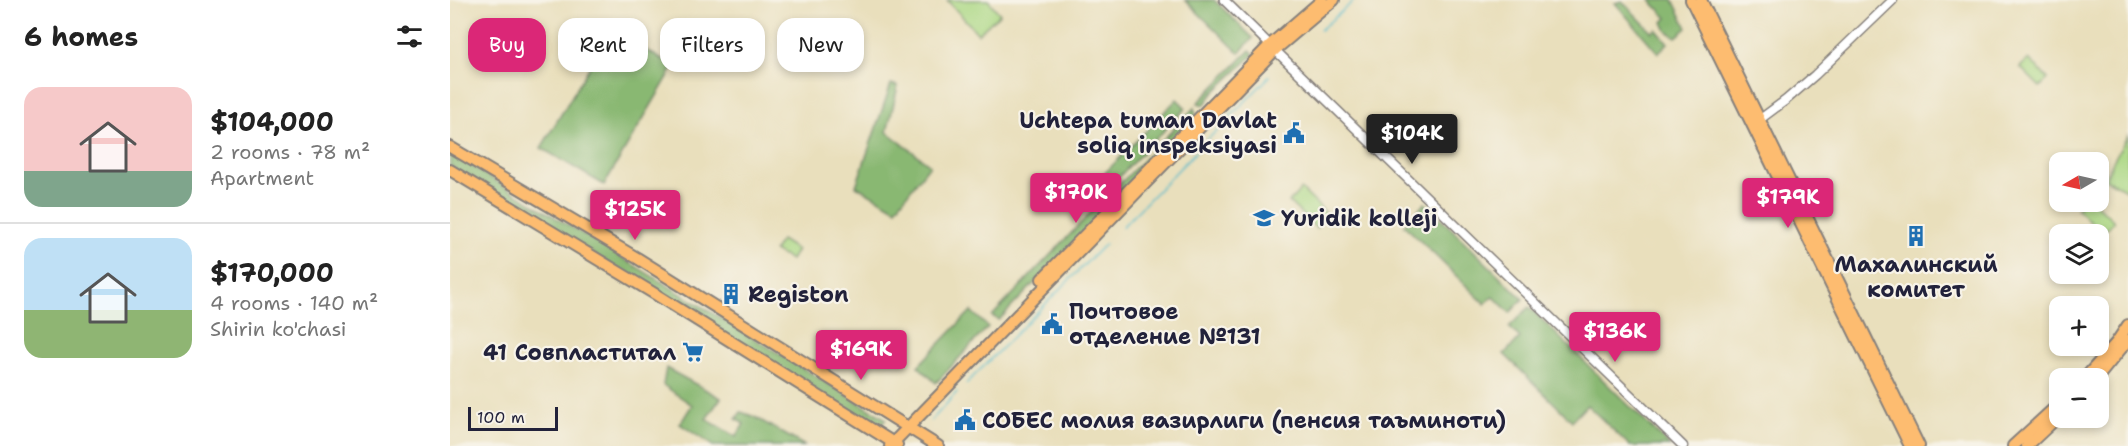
<!DOCTYPE html>
<meta charset="utf-8">
<style>
:root{--surface:#fff;--page:#f2f2f2;--text:#222;--muted:#767676;--line:#e0e0e0;--accent:#db2777}
body{margin:0;font-family:"Shantell Sans",sans-serif;background:var(--page);color:var(--text);height:100vh;display:flex;flex-direction:column;font-size:22px;white-space:nowrap}
*{box-sizing:border-box;margin:0}
p{font-size:20px;color:var(--muted)}
.icon{flex:none;width:33px;height:33px;fill:none;stroke:currentColor;stroke-width:2;stroke-linecap:round;stroke-linejoin:round}
.map{position:relative;flex:1;overflow:hidden}
.sheet{display:flex;flex-direction:column;background:var(--surface);width:450px}
.sheet>*{flex:none}
.guide{position:absolute;left:18px;top:18px;width:570px;height:54px;display:flex;gap:12px}
.needle{width:39px;rotate:261deg}
.buttons{position:absolute;left:1599px;top:152px;display:grid;gap:12px}
.buttons a{display:grid;place-items:center;width:60px;height:60px;border-radius:12px;background:var(--surface);box-shadow:0 3px 9px #0003;font-size:30px}
.scale{position:absolute;left:18px;bottom:15px;width:90px;box-sizing:border-box;padding-left:6px;border:3px solid #22223b;border-top:0;font-size:16px;line-height:21px;white-space:nowrap;color:#22223b;-webkit-text-stroke:4px #f7f3e8;paint-order:stroke}
.price{position:absolute;translate:-50% -51px;padding:0 14px;border-radius:6px;background:var(--accent);color:#fff;font-size:20px;line-height:39px;filter:drop-shadow(0 2px 3px #0008)}
.price::after{content:'';position:absolute;left:50%;top:36px;width:18px;height:14px;margin-left:-9px;background:inherit;clip-path:polygon(0 0,100% 0,50% 100%)}
.price.on{background:#222;color:#fff}
ul{padding:0;list-style:none}
li{display:flex;align-items:center;gap:18px;height:150px;padding:0 24px}
li+li{border-top:2px solid var(--line)}
li span{display:grid;place-items:center;flex:none;width:168px;height:120px;border-radius:18px;color:#555}
li>.icon{margin-inline-start:auto}
span .icon{width:72px;height:72px;fill:#fffc;stroke-width:1}
li b{font-size:26px}
h2{display:flex;justify-content:space-between;align-items:center;height:72px;padding:0 24px;font-size:26px}
.chip{padding:0 21px;border-radius:18px;background:var(--surface);box-shadow:0 3px 9px #0003;font-size:21px;line-height:54px}
.chip.on{background:var(--accent);color:#fff}
main{display:flex;flex:1;min-height:0}
.map>svg:first-child{display:block}
.green{fill:#acd884;stroke:#677d60;stroke-width:1.5}
.forest{fill:#89b872;stroke:#566d56;stroke-width:1.5}
.lines{fill:none;stroke-linecap:round;stroke-linejoin:round}
.stream{stroke:#4fbacb;stroke-width:1.5}
.minor-casing{stroke:#86807c;stroke-width:11}
.major-casing{stroke:#86807c;stroke-width:14}
.minor{stroke:#fff;stroke-width:8}
.major{stroke:#fdbc70;stroke-width:10}
.labels{text-anchor:middle;stroke-width:4.5;stroke-linejoin:round;paint-order:stroke}
.poi-label{font-size:22px;font-weight:bold;fill:#22223b;stroke:#f7f3e8;text-anchor:start}
</style>
<main>
<section class="sheet">
<h2>6 homes<svg class="icon" aria-label="filters" viewBox="0 0 24 24"><path d="M4 7h16M4 17h16"/><circle cx="9" cy="7" r="2"/><circle cx="15" cy="17" r="2"/></svg></h2>
<ul>
<li><span style="background:linear-gradient(#f6c9c9 70%,#7fa58c 0)"><svg class="icon" aria-label="home" viewBox="0 0 24 24"><path d="M3 11l9-7 9 7M6 9v11h12V9"/></svg></span><div><b>$104,000</b><p>2 rooms · 78 m²</p><p>Apartment</p></div></li>
<li><span style="background:linear-gradient(#bfe0f5 60%,#8fb573 0)"><svg class="icon" aria-label="home" viewBox="0 0 24 24"><path d="M3 11l9-7 9 7M6 9v11h12V9"/></svg></span><div><b>$170,000</b><p>4 rooms · 140 m²</p><p>Shirin ko'chasi</p></div></li>
</ul>
</section>
<div class="map">
<svg width="1678" height="446" viewBox="0 0 1678 446">
<rect width="100%" height="100%" fill="#f7f3e8"/>
<filter id="ink" filterUnits="userSpaceOnUse"><feTurbulence type="fractalNoise" baseFrequency=".0167" numOctaves="2"/><feDisplacementMap in="SourceGraphic" scale="12" xChannelSelector="R" yChannelSelector="G"/><feConvolveMatrix kernelMatrix="1 2 1 2 8 2 1 2 1" color-interpolation-filters="sRGB"/></filter>
<filter id="wash" filterUnits="userSpaceOnUse"><feTurbulence type="fractalNoise" baseFrequency=".008" numOctaves="4" result="noise"/><feDisplacementMap in="SourceGraphic" scale="24" xChannelSelector="R" yChannelSelector="G"/><feGaussianBlur stdDeviation="1.35" result="paint"/><feColorMatrix in="noise" values="0 0 0 0 0 0 0 0 0 0 0 0 0 0 0 0 0 1.4 0 .05"/><feComposite in="paint" operator="in"/></filter>
<g filter="url(#wash)">
<rect width="100%" height="100%" fill="#e9dfbc"/>
<g class="green">
<polygon points="497,0 538,0 550,14 528,34"/>
<polygon points="1579,59 1598,79 1590,87 1570,67"/>
<polygon points="1678,135 1678,191 1655,179 1661,165"/>
<polygon points="851,189 878,215 866,228 839,202"/>
<polygon points="1634,201 1643,201 1664,221 1653,233 1627,209"/>
<polygon points="331,240 347,250 341,260 324,251"/>
</g>
<g class="forest">
<polygon points="735,0 764,0 803,38 789,53"/>
<polygon points="1200,0 1223,0 1237,28 1226,37 1217,31 1213,22 1217,18"/>
<polygon points="1172,1 1202,32 1206,29 1218,43 1208,53 1165,3"/>
<polygon points="162,29 224,67 154,185 91,148"/>
<polygon points="800,50 804,54 763,93 754,105 748,103"/>
<polygon points="441,84 448,86 437,132 480,165 446,209 406,186"/>
<polygon points="727,99 736,108 664,182 655,173"/>
<polygon points="744,108 746,114 662,201 655,199"/>
<polygon points="0,153 436,419 428,429 0,166"/>
<polygon points="975,203 1073,299 1060,313 1043,296 1035,304 954,225"/>
<polygon points="649,204 651,214 549,320 542,316"/>
<polygon points="1079,307 1220,446 1180,446 1137,405 1122,421 1054,354 1070,338 1059,327"/>
<polygon points="521,311 538,327 486,383 468,366"/>
<polygon points="216,368 271,398 256,419 286,437 294,424 286,419 291,412 305,417 355,446 263,446 230,424 242,405 213,385"/>
</g>
<g class="lines">
<g class="stream">
<polyline points="870,30 905,0"/>
<polyline points="672,227 820,76"/>
<polyline points="516,384 655,244"/>
<polyline points="481,421 507,392"/>
</g>
</g>
</g>
<g filter="url(#ink)">
<g class="lines">
<defs>
<g id="minor">
<polyline points="774,0 820,45"/>
<polyline points="825,50 1233,446"/>
<polyline points="1309,120 1336,100 1365,75 1443,0"/>
</g>
<g id="major">
<polyline points="1241,0 1460,446"/>
<polyline points="1251,0 1469,446"/>
<polyline points="0,147 187,258 488,446"/>
<polyline points="0,170 205,294 447,445"/>
<polyline points="592,279 820,45 872,0"/>
<polyline points="1635,378 1666,343 1678,325"/>
<polyline points="1647,378 1678,340"/>
<polyline points="440,446 825,50 884,0"/>
<polyline points="1563,446 1610,403"/>
<polyline points="1577,446 1610,415"/>
</g>
</defs>
<use href="#minor" class="minor-casing"/>
<use href="#major" class="major-casing"/>
<use href="#minor" class="minor"/>
<use href="#major" class="major"/>
</g>
</g>
<defs>
<symbol id="civic-bare" viewBox="-9 -9 18 18"><path d="M-.6-6.5H3V-4.5H.6V-3L4-1V1h2V6H-6V1h2V-1L-.6-3ZM-1.2 2.5V6h2.4V2.5Z" fill="#1f6fb2" stroke="#f7f3e8" stroke-width="2.5" paint-order="stroke"/></symbol>
<symbol id="university-bare" viewBox="-9 -9 18 18"><path d="M0-5L7-2L0 1L-7-2ZM-4 1L0 2.5L4 1V4Q0 6-4 4Z" fill="#1f6fb2" stroke="#f7f3e8" stroke-width="2.5" paint-order="stroke"/></symbol>
<symbol id="building-bare" viewBox="-9 -9 18 18"><path d="M-4-6H4V6H1V3H-1V6H-4ZM-2.5-4.3h1.7v1.8h-1.7ZM.8-4.3h1.7v1.8H.8ZM-2.5-1h1.7V.8h-1.7ZM.8-1h1.7V.8H.8Z" fill="#1f6fb2" stroke="#f7f3e8" stroke-width="2.5" paint-order="stroke"/></symbol>
<symbol id="supermarket-bare" viewBox="-9 -9 18 18"><path d="M-6-5.5h2.5l.6 2H6L4.5 2H-2.5L-4.4-4H-6ZM-1.5 3.2a1.3 1.3 0 1 0 .1 0ZM3 3.2a1.3 1.3 0 1 0 .1 0Z" fill="#1f6fb2" stroke="#f7f3e8" stroke-width="2.5" paint-order="stroke"/></symbol>
</defs>
<g fill-rule="evenodd">
<use href="#civic-bare" x="829" y="118" width="30" height="30"/>
<use href="#university-bare" x="799" y="203" width="30" height="30"/>
<use href="#building-bare" x="1451" y="221" width="30" height="30"/>
<use href="#building-bare" x="266" y="279" width="30" height="30"/>
<use href="#civic-bare" x="587" y="309" width="30" height="30"/>
<use href="#supermarket-bare" x="228" y="337" width="30" height="30"/>
<use href="#civic-bare" x="500" y="405" width="30" height="30"/>
</g>
<g class="labels">
<g class="poi-label">
<text x="827" y="128" text-anchor="end">Uchtepa tuman Davlat<tspan x="827" dy="25">soliq inspeksiyasi</tspan></text>
<text x="831" y="226">Yuridik kolleji</text>
<text x="1466" y="272" text-anchor="middle">Махалинский<tspan x="1466" dy="25">комитет</tspan></text>
<text x="298" y="302">Registon</text>
<text x="619" y="319">Почтовое<tspan x="619" dy="25">отделение №131</tspan></text>
<text x="226" y="360" text-anchor="end">41 Совпластитал</text>
<text x="532" y="428">СОБЕС молия вазирлиги (пенсия таъминоти)</text>
</g>
</g>
</svg>
<div class="buttons">
<a><svg class="needle" viewBox="-14 -14 28 28"><path d="M0-13l5 13h-10z" fill="#e53935"/><path d="M0 13l5-13h-10z" fill="#767676"/></svg></a>
<a><svg class="icon" aria-label="layers" viewBox="0 0 24 24"><path d="M12 4l9 5-9 5-9-5zM3 14l9 5 9-5"/></svg></a>
<a>+</a>
<a>−</a>
</div>
<div class="scale">100 m</div>
<b class="price on" style="left:962px;top:165px">$104K</b>
<b class="price" style="left:626px;top:224px">$170K</b>
<b class="price" style="left:1338px;top:229px">$179K</b>
<b class="price" style="left:185px;top:241px">$125K</b>
<b class="price" style="left:1165px;top:363px">$136K</b>
<b class="price" style="left:411px;top:381px">$169K</b>
<div class="guide">
<a class="chip on">Buy</a>
<a class="chip">Rent</a>
<a class="chip">Filters</a>
<a class="chip">New</a>
</div>
</div>
</main>
